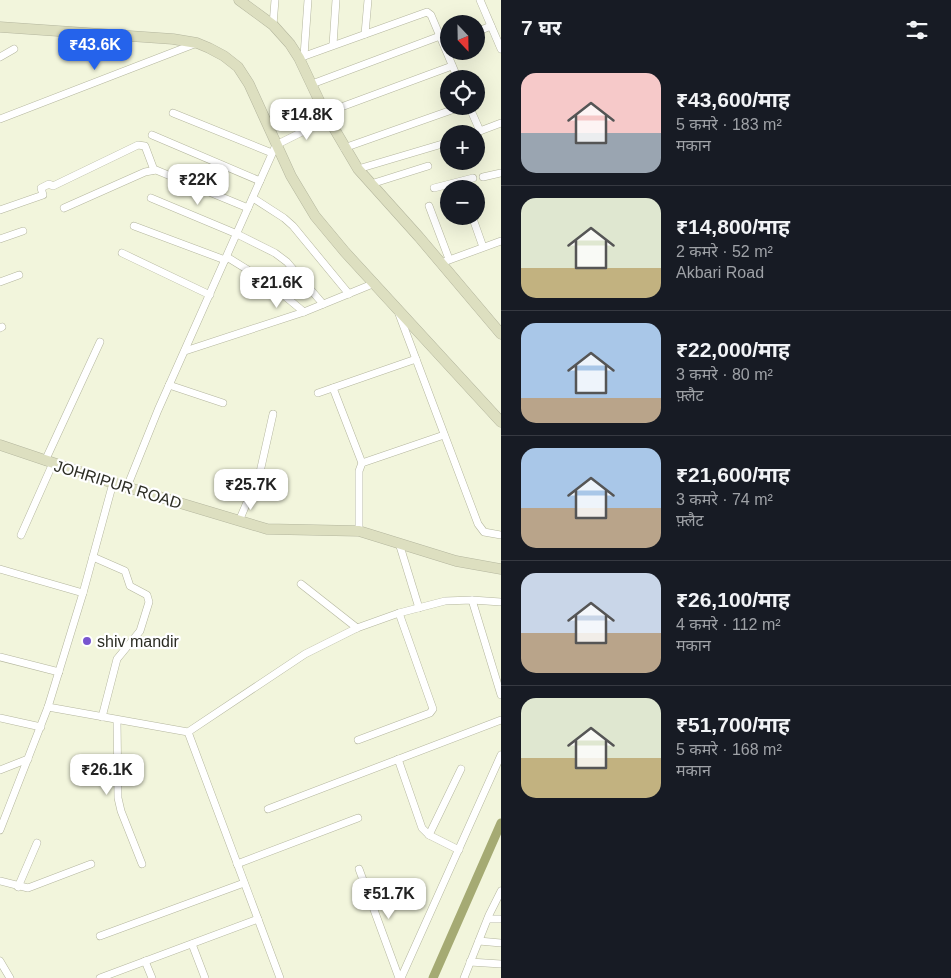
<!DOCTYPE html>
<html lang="hi">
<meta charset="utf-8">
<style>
:root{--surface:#171b24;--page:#242831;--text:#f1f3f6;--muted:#9ea1a6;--line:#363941;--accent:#2563eb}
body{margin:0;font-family:Arial,"Noto Sans Devanagari",sans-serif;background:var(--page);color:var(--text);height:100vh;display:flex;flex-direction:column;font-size:19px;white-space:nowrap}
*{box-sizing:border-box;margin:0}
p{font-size:16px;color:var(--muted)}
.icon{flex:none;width:28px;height:28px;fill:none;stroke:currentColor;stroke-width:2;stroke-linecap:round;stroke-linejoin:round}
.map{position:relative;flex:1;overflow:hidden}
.sheet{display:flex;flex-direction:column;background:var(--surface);width:450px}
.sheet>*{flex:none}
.needle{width:32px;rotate:158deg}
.buttons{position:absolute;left:440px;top:15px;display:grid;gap:10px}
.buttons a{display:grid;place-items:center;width:45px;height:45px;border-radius:50%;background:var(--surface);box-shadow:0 5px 20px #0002;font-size:25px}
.price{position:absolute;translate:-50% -42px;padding:0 11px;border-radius:10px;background:#fff;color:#222;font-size:16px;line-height:32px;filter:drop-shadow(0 1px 2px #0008)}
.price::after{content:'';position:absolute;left:50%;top:30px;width:15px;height:11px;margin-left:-8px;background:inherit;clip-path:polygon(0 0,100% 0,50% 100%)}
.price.on{background:var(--accent);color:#fff}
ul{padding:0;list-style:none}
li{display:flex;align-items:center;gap:15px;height:125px;padding:0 20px}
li+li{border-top:1px solid var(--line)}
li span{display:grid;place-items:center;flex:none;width:140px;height:100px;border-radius:15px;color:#555}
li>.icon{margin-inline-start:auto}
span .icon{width:60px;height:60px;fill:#fffc;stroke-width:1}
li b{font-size:21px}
h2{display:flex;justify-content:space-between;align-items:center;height:60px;padding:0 20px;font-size:21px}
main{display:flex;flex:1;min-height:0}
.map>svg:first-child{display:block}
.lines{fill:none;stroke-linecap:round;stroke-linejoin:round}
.canal{stroke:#a5aa73;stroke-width:9}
.street-casing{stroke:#b4b69e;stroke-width:8}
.secondary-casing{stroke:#b4b69e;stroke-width:11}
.street{stroke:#fff;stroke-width:7}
.secondary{stroke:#dddfc0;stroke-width:10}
.poi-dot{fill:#7855cf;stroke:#fff;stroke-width:2}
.labels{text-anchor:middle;stroke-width:4.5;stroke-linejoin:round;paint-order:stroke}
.street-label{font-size:16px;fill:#2c2d24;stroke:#fff}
.poi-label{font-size:16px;fill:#2c2d24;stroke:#fff;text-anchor:start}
</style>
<main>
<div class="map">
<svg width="501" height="978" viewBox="0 0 501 978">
<rect width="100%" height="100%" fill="#f2f5dc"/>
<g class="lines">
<polyline class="canal" points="433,978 501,823"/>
<defs>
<g id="street">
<polyline points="480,0 501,49"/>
<polyline points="273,25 275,0"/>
<polyline points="476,32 491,26"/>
<polyline points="365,34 368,0"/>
<polyline points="333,45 336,0"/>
<polyline points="304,56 308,0"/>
<polyline points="0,57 14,49"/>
<polyline points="299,58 427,12 431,15 458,79"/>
<polyline points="312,84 440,36"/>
<polyline points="469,106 480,131"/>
<polyline points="173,113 272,153"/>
<polyline points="325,113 452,66"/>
<polyline points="0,119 197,43"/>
<polyline points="472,134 501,123"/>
<polyline points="152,135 260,181"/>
<polyline points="344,148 463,106"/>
<polyline points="358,169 449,142"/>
<polyline points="483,177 501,173"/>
<polyline points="371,184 428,166"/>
<polyline points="434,188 473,178"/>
<polyline points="151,198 237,234 275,253 287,262 323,304"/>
<polyline points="253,198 284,218 293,226 349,294"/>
<polyline points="429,206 449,259"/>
<polyline points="64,208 145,172 156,170 248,208"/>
<polyline points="0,210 43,195 41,188 49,184 53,186 138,145 145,146 154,170"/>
<polyline points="472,216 483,247"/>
<polyline points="134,226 225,260"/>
<polyline points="0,239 23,231"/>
<polyline points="122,253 210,295"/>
<polyline points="227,257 269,283 304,312"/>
<polyline points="441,263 501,241"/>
<polyline points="0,282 19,275"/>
<polyline points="399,314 478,524 484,532 501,535"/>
<polyline points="0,328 2,327"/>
<polyline points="185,351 304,312 375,283"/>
<polyline points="169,385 223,403"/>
<polyline points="333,388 362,463"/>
<polyline points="318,393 416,359"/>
<polyline points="45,461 100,342"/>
<polyline points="127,487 158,410 276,145 328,119"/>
<polyline points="239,521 260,472 273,414"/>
<polyline points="359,531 359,471 362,463 444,435"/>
<polyline points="21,535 53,463"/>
<polyline points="399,543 419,608"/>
<polyline points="93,557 125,571 130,586 147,595 149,602 140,631 117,659 102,717"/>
<polyline points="0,569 83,593"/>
<polyline points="301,584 357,628"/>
<polyline points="472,600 501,695"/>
<polyline points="0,657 59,672"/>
<polyline points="48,707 188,732 305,654 357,628 399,613 445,601 472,600 501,602"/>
<polyline points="0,718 41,727"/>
<polyline points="117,720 118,798 121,811 142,864"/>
<polyline points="188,732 280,978"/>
<polyline points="358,740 430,713 433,709 399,613"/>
<polyline points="398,759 422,828 429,835 459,850"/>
<polyline points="0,770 28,759"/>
<polyline points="268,809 501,720"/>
<polyline points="0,830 48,707 83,593 113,483"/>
<polyline points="429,835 461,769"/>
<polyline points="237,864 358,818"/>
<polyline points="359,869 399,978"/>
<polyline points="0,881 28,888 91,864"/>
<polyline points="18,887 37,843"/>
<polyline points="488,919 501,919"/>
<polyline points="100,936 244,883"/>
<polyline points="479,941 501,943"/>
<polyline points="192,944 205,978"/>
<polyline points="0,961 10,978"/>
<polyline points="145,961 152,978"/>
<polyline points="470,962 501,964"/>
<polyline points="100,978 258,919"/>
<polyline points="401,978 501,755"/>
<polyline points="464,978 489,915 501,891"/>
</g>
<g id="secondary">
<polyline points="239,0 273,25 290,44 299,58 325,113 358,169 419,237 501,334"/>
<polyline points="0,27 173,39 197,43 209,48 224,56 238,67 249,84 291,176 315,216 345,252 501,422"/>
<polyline points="0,445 113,483 267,529 359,531 456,561 501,569"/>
</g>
</defs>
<use href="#street" class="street-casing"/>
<use href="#secondary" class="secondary-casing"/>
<use href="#street" class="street"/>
<use href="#secondary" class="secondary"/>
</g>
<circle class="poi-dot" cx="87" cy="641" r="5"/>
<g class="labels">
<g class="street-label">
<text transform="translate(118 484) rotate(17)" y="6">JOHRIPUR ROAD</text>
</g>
<g class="poi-label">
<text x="97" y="647">shiv mandir</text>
</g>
</g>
</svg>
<div class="buttons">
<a><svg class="needle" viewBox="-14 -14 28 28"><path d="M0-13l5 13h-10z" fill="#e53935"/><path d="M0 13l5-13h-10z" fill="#9ea1a6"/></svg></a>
<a><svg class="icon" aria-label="locate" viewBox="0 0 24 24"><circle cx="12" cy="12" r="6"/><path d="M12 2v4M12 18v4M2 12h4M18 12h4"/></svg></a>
<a>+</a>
<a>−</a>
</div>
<b class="price on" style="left:95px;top:71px">₹43.6K</b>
<b class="price" style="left:307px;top:141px">₹14.8K</b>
<b class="price" style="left:198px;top:206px">₹22K</b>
<b class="price" style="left:277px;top:309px">₹21.6K</b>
<b class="price" style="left:251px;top:511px">₹25.7K</b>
<b class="price" style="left:107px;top:796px">₹26.1K</b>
<b class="price" style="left:389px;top:920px">₹51.7K</b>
</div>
<section class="sheet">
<h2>7 घर<svg class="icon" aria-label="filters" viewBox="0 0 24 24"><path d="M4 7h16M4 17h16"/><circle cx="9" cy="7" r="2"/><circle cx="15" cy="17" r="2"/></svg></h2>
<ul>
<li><span style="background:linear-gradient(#f6c9c9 60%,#9aa5b1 0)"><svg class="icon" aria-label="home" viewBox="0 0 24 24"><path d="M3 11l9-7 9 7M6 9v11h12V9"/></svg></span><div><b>₹43,600/माह</b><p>5 कमरे · 183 m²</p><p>मकान</p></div></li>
<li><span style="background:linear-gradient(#dfe7d0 70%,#c2b280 0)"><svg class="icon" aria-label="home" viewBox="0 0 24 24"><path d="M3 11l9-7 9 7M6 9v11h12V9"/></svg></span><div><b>₹14,800/माह</b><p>2 कमरे · 52 m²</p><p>Akbari Road</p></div></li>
<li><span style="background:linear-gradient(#a9c7e8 75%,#b9a48a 0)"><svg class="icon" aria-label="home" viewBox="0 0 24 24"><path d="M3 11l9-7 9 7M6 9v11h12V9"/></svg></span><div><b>₹22,000/माह</b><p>3 कमरे · 80 m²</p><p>फ़्लैट</p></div></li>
<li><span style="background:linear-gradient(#a9c7e8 60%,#b9a48a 0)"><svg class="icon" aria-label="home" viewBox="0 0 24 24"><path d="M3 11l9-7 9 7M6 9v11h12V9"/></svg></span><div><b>₹21,600/माह</b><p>3 कमरे · 74 m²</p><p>फ़्लैट</p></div></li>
<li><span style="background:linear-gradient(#c9d6e8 60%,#b9a48a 0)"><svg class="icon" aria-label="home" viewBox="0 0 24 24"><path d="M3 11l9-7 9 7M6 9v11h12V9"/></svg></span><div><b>₹26,100/माह</b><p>4 कमरे · 112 m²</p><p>मकान</p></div></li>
<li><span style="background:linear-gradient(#dfe7d0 60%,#c2b280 0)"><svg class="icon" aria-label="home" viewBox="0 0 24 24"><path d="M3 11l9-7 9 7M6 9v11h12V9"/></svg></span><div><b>₹51,700/माह</b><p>5 कमरे · 168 m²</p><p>मकान</p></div></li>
</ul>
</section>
</main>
